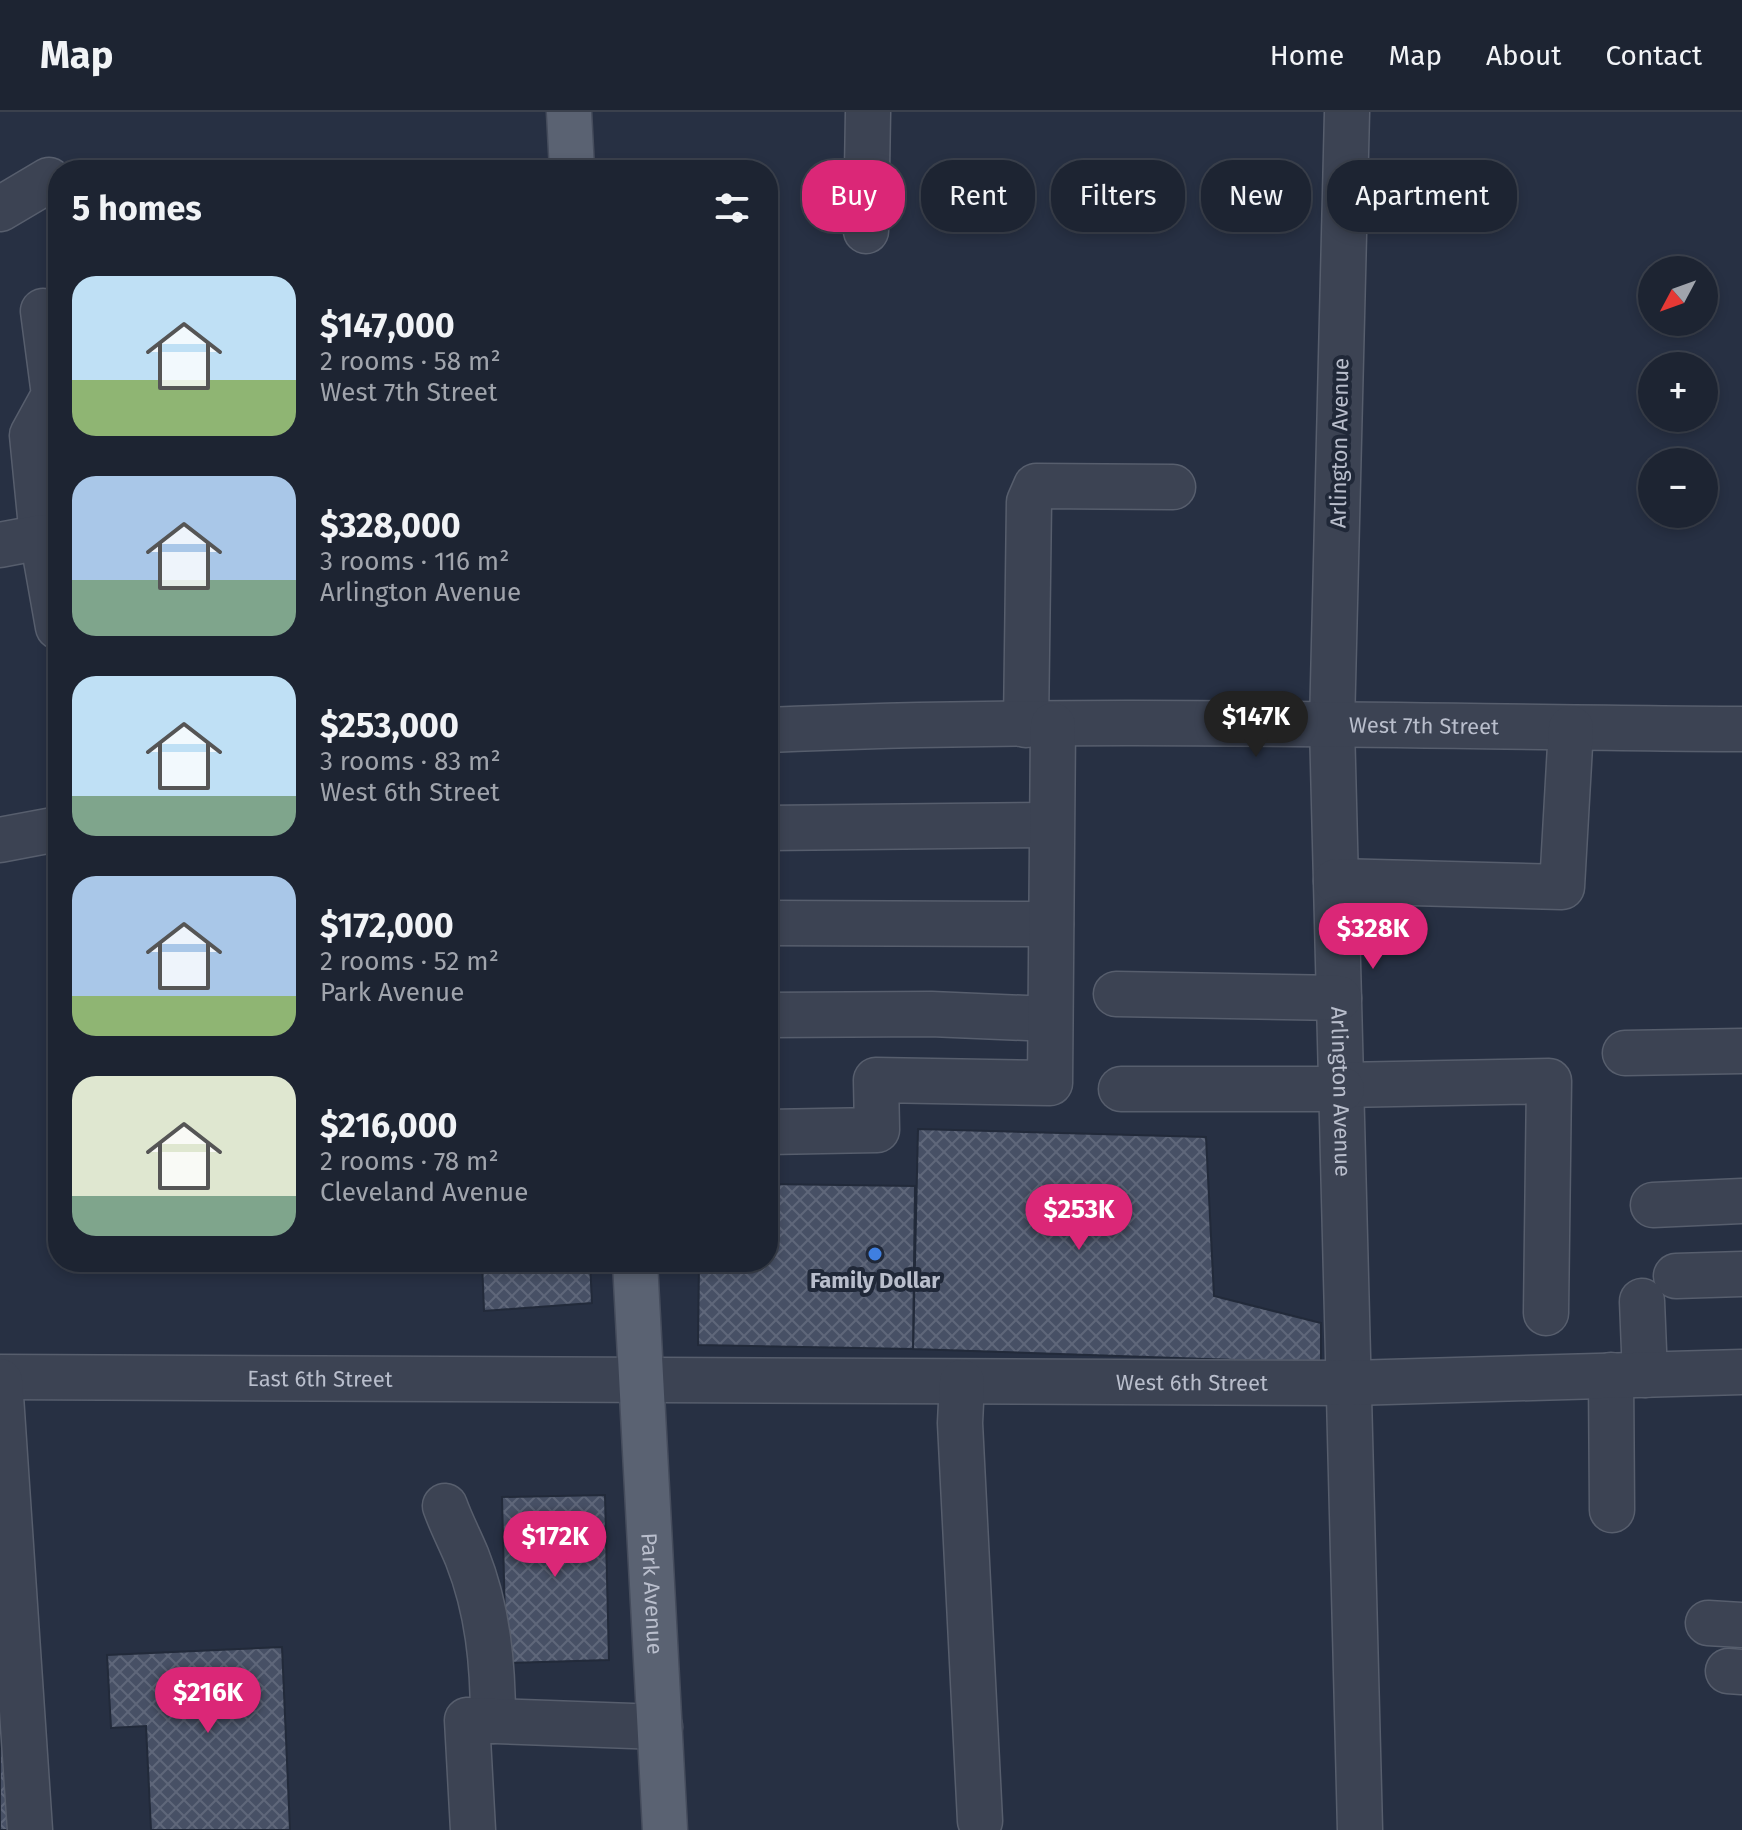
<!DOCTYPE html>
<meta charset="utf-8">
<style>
:root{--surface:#1d2432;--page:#252c3a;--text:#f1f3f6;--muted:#a0a4ac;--line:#3b414d;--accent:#db2777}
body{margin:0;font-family:"Fira Sans",sans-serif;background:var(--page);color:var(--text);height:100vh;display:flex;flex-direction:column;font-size:30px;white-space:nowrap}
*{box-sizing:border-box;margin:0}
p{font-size:26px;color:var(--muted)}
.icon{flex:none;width:44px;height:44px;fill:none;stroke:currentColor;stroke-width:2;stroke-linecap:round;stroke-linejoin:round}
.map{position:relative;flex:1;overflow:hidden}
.drawer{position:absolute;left:48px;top:48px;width:730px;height:1112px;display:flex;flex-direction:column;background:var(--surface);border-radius:32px;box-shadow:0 4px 12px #0003,0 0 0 2px var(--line)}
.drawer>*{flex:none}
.banner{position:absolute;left:802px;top:48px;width:760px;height:72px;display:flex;gap:16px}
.needle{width:52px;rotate:229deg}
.tools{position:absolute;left:1638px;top:144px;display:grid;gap:16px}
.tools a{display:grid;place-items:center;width:80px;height:80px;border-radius:50%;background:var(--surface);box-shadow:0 4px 12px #0003,0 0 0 2px var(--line);font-size:40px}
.price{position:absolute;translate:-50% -68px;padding:0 18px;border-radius:28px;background:var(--accent);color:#fff;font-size:26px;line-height:52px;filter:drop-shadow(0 2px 4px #0008)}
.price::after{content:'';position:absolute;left:50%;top:48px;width:24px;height:18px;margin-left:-12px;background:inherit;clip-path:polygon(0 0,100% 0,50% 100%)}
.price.selected{background:#222;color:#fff}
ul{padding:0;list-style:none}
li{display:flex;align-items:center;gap:24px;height:200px;padding:0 24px}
li span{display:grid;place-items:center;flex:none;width:224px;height:160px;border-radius:24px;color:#555}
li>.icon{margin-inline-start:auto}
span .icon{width:96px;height:96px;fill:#fffc;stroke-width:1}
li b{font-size:34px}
h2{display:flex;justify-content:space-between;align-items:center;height:96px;padding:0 24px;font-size:34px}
.tag{padding:0 28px;border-radius:32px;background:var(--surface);box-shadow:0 4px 12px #0003,0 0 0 2px var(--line);font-size:28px;line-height:72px}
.tag.selected{background:var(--accent);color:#fff}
header{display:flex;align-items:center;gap:48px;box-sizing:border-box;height:112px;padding:0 40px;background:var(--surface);border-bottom:2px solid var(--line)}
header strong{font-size:38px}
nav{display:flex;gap:44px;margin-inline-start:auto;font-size:28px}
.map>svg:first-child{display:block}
.building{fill:url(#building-cross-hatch);stroke:#222a3a;stroke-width:2}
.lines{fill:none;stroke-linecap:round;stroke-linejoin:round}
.minor-casing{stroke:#575e6d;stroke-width:47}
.major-casing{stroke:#454c5c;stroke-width:47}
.minor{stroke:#3c4353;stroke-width:44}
.major{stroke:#5a6272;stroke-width:44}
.shop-dot{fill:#3f7fe0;stroke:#202838;stroke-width:3}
.labels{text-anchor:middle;stroke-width:8;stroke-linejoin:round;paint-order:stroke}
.street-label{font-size:22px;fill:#b9becc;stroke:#202838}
.poi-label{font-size:22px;font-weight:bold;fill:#b9becc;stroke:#202838}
</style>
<header>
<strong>Map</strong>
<nav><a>Home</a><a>Map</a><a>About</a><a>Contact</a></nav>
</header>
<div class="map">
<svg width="1742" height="1718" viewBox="0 0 1742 1718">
<defs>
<pattern id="building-cross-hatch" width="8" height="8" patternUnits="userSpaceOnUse" patternTransform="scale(2)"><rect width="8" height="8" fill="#475065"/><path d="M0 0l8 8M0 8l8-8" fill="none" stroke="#5f677a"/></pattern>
</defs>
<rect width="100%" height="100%" fill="#273043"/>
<g class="building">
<polygon points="918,1017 1206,1025 1214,1184 1321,1211 1321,1251 913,1237"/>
<polygon points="768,1072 915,1074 913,1237 698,1233 699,1150 768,1150"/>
<polygon points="482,1150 590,1150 592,1191 484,1199"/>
<polygon points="605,1383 609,1548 506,1551 502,1385"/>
<polygon points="0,1516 8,1718 0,1718"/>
<polygon points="282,1535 290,1718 151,1718 146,1614 111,1616 107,1543"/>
</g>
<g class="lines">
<defs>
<g id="minor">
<path id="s1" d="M 1347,0 L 1332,613 L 1360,1718"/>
<polyline points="0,97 49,68"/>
<polyline points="866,119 868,0"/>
<polyline points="42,425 32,323 54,283 43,199"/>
<polyline points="0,433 42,425 58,515"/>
<polyline points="1026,613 1029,390 1036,374 1173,375"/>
<path id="s2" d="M 768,618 C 1092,604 1418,615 1742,617"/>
<polyline points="768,716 1051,713"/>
<polyline points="0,728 58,717"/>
<polyline points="1336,769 1562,775 1571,616"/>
<polyline points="768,811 1051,812"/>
<polyline points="1116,882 1339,886"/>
<polyline points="768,903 931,902 1050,907"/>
<polyline points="1625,941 1742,939"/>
<polyline points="1342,973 1549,969 1546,1201"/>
<polyline points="1121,977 1342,977"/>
<polyline points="768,1020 877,1018 876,968 1050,971 1053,613"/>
<polyline points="1653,1093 1742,1089"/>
<polyline points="1676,1164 1742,1162"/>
<polyline points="1642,1189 1645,1263"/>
<polyline points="1611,1263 1612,1398"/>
<path id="s3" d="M 0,1265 L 1351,1271 L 1742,1260"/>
<polyline points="0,1269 30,1718"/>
<polyline points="962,1270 960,1311 980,1709"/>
<path d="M 445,1394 C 451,1411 460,1428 467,1445 C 488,1498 493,1552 493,1609"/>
<polyline points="1708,1511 1742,1513"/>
<polyline points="1728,1559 1742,1560"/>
<polyline points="473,1718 467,1608 660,1615"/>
</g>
<g id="major">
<polyline points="569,0 572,58"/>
<path id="s4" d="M 635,1150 L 665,1718"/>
</g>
</defs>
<use href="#minor" class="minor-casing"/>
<use href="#major" class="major-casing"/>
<use href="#minor" class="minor"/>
<use href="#major" class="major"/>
</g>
<circle class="shop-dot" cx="875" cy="1142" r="8"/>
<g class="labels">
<g class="street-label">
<text transform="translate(1339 331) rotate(-89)" y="8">Arlington Avenue</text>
<text dy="8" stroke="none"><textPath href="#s2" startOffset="656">West 7th Street</textPath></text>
<text dy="8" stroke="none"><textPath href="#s1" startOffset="980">Arlington Avenue</textPath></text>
<text dy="8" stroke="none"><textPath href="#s3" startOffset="320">East 6th Street</textPath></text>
<text dy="8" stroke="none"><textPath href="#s3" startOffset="1192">West 6th Street</textPath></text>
<text dy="8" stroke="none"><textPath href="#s4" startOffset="332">Park Avenue</textPath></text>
</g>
<g class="poi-label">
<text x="875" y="1176">Family Dollar</text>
</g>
</g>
</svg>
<div class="tools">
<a><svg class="needle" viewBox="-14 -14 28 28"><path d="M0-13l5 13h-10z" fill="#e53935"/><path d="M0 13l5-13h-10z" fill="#a0a4ac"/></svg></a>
<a>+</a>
<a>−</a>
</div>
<b class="price selected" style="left:1256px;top:647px">$147K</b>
<b class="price" style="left:1373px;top:859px">$328K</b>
<b class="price" style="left:1079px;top:1140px">$253K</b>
<b class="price" style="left:555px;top:1467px">$172K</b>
<b class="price" style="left:208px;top:1623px">$216K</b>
<div class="banner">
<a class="tag selected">Buy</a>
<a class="tag">Rent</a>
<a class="tag">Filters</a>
<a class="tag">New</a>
<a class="tag">Apartment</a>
</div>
<section class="drawer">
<h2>5 homes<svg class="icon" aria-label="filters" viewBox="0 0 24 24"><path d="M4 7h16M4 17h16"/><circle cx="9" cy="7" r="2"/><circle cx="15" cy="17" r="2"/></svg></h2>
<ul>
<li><span style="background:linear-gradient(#bfe0f5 65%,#8fb573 0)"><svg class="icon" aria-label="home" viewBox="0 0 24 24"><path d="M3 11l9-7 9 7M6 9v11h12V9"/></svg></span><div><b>$147,000</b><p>2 rooms · 58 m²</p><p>West 7th Street</p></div></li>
<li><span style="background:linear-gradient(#a9c7e8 65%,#7fa58c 0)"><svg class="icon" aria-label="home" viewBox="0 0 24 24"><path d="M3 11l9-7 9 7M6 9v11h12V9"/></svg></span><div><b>$328,000</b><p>3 rooms · 116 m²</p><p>Arlington Avenue</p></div></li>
<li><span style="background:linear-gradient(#bfe0f5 75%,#7fa58c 0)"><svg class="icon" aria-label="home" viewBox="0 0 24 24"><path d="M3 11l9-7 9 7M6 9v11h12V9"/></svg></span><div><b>$253,000</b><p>3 rooms · 83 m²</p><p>West 6th Street</p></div></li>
<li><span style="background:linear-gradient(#a9c7e8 75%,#8fb573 0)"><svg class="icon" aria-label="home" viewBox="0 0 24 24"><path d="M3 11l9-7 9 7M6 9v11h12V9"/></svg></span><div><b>$172,000</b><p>2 rooms · 52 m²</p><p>Park Avenue</p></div></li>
<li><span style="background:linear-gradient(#dfe7d0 75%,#7fa58c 0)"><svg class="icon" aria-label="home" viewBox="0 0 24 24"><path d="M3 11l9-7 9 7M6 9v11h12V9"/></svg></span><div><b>$216,000</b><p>2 rooms · 78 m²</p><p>Cleveland Avenue</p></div></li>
</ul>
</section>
</div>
